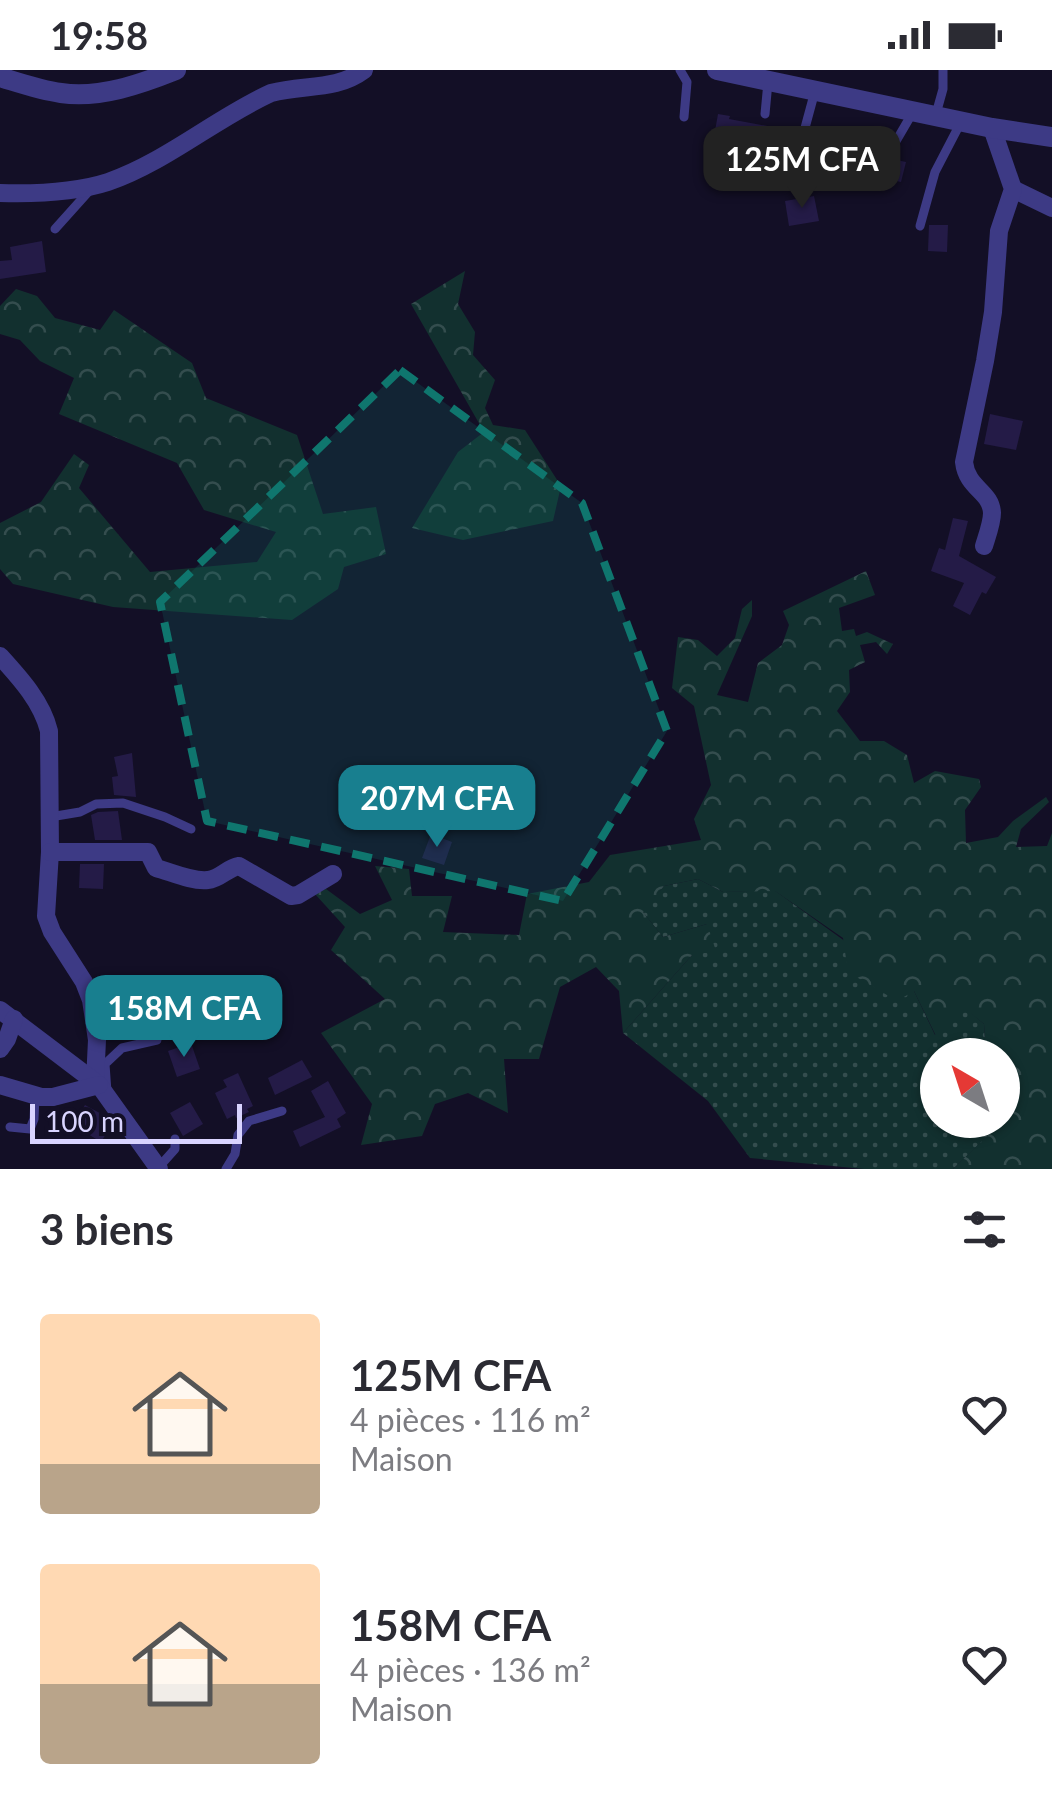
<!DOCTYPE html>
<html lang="fr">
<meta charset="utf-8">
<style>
:root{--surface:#fff;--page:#f2f2f3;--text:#2b2b33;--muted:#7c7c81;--accent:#187f8f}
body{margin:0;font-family:Lato,sans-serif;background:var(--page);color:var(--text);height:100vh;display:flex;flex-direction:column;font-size:38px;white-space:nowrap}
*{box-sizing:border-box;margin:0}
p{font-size:32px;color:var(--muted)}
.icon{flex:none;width:55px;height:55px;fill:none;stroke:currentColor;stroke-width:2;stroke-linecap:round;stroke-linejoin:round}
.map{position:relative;height:1099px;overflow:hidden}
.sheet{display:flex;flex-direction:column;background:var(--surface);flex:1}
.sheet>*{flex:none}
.needle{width:65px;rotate:321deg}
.controls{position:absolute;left:920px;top:968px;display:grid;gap:20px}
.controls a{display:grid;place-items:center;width:100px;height:100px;border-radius:50%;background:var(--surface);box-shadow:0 2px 8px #0004;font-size:50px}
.scale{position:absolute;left:30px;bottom:25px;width:212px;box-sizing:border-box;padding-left:10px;border:5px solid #d9d4ff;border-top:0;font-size:28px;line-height:35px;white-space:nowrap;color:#d9d4ff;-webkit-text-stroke:8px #130f26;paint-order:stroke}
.price{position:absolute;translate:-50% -85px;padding:0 22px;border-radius:20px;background:var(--accent);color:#fff;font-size:32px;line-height:65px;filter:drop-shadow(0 2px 5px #0008)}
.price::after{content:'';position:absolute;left:50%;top:60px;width:30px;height:22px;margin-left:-15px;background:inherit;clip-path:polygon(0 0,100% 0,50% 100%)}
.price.current{background:#222;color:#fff}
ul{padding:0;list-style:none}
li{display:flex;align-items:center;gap:30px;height:250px;padding:0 40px}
li span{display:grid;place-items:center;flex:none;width:280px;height:200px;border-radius:10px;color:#555}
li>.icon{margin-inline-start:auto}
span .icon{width:120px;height:120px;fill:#fffc;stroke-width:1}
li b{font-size:42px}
h2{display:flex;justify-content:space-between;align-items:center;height:120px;padding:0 40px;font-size:42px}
.status{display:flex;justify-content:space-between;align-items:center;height:70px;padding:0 50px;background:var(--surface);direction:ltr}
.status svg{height:28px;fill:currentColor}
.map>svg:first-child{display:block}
.grass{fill:url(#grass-dots)}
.forest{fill:url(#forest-crowns)}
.building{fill:#241b47}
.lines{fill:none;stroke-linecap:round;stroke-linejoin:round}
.service{stroke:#3d3a85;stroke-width:9}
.minor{stroke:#3d3a85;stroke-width:18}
.tertiary{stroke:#3d3a85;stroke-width:20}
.marked{fill:#0f766e;fill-opacity:0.2;stroke:#0f766e;stroke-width:8;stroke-dasharray:20 12;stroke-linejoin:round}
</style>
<div class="status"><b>19:58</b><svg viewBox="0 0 49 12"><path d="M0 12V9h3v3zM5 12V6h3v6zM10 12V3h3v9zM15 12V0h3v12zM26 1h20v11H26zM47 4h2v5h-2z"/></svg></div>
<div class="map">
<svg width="1052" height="1099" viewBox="0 0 1052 1099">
<defs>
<pattern id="grass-dots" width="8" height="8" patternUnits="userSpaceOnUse" patternTransform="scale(2.5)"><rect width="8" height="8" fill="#12302f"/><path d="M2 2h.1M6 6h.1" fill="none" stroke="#344d4e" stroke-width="1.8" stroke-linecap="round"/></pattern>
<pattern id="forest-crowns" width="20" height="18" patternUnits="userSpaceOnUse" patternTransform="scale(2.5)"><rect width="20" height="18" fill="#12302f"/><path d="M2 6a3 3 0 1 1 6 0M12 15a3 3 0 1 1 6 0" fill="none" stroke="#344d4e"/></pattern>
</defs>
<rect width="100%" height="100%" fill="#130f26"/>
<polygon class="grass" points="698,809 723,822 774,820 914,921 935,965 964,937 984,954 986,985 938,985 938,1050 1002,1050 1003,1020 1013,1042 953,1099 864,1099 750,1088 708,1031 623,963 692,885 707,854 663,867 642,841 664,816"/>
<g class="forest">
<polygon points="465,201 458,234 475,262 473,285 495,310 485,338 493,355 525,360 561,416 553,451 463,470 412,458 458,382 484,362 411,234"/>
<polygon points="16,219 37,226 55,248 100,260 114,240 192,293 206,328 297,365 323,444 376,437 386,484 344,497 338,519 292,550 113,537 13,514 0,499 0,453 41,432 74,384 89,395 79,418 150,502 257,492 276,462 204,440 177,393 59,344 74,308 40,291 20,270 0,264 0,236"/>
<polygon points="866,501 875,525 839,538 842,561 854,559 856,566 867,562 893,574 887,584 876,572 860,575 865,592 849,600 850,622 837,641 860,671 884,671 907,685 914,713 935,701 979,709 981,717 965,740 966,773 998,767 1013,751 1046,727 1049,732 1021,759 1016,777 1047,776 1052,763 1052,1099 953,1099 1012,1042 1003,1020 1002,985 986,985 984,954 964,938 936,966 914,921 897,931 848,902 843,868 775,821 723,822 698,809 664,816 643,842 663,867 707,854 716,881 692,885 623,963 619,921 596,897 560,917 539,989 504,989 508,1043 468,1023 435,1034 422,1066 361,1075 372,1034 321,963 385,929 331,880 345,857 315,824 326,819 360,844 392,830 375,796 409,799 412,826 452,826 443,862 519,865 527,824 589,812 610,785 701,770 694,749 711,715 694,636 672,618 678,567 698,570 717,586 735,568 742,539 752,530 752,546 717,625 748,632 758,593 782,575 789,555 783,541"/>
</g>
<g class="building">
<polygon points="718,44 730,46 729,49 789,60 787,79 760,76 759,83 743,81 745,66 715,61"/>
<polygon points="843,59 855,61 850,82 836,79 834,91 813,87 818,62 842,67"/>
<polygon points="883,87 906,92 901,112 878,107"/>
<polygon points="814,126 819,151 789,156 785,131"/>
<polygon points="929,155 948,155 947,182 928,181"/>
<polygon points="42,171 46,202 0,209 0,191 12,190 10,177"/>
<polygon points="990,344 1023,351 1016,380 984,374"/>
<polygon points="953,448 968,451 959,486 996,507 986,524 982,522 970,545 953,536 964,513 931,501 939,478 945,480"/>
<polygon points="132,683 136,727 114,725 112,707 118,706 114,687"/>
<polygon points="118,741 122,770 95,770 91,745 98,742"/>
<polygon points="431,764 452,772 444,795 422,788"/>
<polygon points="80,794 104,794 103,819 79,818"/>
<polygon points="165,926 171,948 147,954 142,932"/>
<polygon points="191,973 200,999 177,1007 168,981"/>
<polygon points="302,990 312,1007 275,1025 268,1008"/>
<polygon points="238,1003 253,1036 247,1039 249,1042 236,1048 235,1045 227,1049 215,1023 227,1017 223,1010"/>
<polygon points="328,1011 346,1043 337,1049 341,1057 300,1077 293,1061 325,1047 311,1021"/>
<polygon points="190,1032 203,1054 183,1066 170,1043"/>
<polygon points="85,1035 107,1047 112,1054 101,1072 73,1055"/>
</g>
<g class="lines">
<g class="service">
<polyline points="680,0 687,12 684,47"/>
<polyline points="765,44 768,12"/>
<polyline points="936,44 943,19 943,0"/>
<polyline points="892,78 913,42"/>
<polyline points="799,80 815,21"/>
<polyline points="920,156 935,102 961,52"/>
<polyline points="55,159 90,120"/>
<polyline points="50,747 80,742 96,734 123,733 165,747 191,759"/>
<polyline points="107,1022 105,994 122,978 157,970"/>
<polyline points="10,1057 30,1059 34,1049 35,1027"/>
<polyline points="158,1098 175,1079 175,1069"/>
<polyline points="226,1099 235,1084 238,1065 249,1051 282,1041"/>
</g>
<g class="minor">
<polyline points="1013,119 1052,138"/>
<path d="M 0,123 C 35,124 74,123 108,112 C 166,92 216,48 271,23 C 304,14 336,21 364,0"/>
<path d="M 984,476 C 987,466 992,453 992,443 C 991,421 967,419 964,392 L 985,291 L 993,242 L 999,161 L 1013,119 L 992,58"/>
<path d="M 0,586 C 20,608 42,632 49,661 L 50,782 L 46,846 L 52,862 L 84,912 L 91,930 L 97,970 L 95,1011"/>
<path d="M 50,782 L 148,782 L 156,798 C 171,802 192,812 208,810 C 220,809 227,798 239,796 L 291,826 L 298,825 L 333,804"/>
<polyline points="0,940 99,1015 159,1099"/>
<polyline points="0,979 7,969 14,949"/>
<polyline points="0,1015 41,1027 53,1027 99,1015"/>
</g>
<g class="tertiary">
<polyline points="717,0 992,58 1052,67"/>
<path d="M 0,7 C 20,13 40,20 61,23 C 99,29 141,14 176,0"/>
</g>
</g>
<path class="marked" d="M 400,300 L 582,433 L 667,661 L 563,831 L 207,751 L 160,532 Z"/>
</svg>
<div class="controls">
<a><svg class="needle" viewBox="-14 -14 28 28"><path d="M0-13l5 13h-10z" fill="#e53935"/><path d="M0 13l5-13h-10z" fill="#7c7c81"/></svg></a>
</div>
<div class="scale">100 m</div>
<b class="price current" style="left:802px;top:141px">125M CFA</b>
<b class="price" style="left:437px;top:780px">207M CFA</b>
<b class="price" style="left:184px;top:990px">158M CFA</b>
</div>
<section class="sheet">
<h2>3 biens<svg class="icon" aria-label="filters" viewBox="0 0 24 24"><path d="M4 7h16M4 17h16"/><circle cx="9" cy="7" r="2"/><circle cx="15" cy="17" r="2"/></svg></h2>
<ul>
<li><span style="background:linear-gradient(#ffd9b3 75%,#b9a48a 0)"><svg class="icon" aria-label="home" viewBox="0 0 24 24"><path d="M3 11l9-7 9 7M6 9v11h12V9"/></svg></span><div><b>125M CFA</b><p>4 pièces · 116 m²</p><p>Maison</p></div><svg class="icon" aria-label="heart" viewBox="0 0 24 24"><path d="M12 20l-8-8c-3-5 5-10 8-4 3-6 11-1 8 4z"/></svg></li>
<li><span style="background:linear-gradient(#ffd9b3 60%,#b9a48a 0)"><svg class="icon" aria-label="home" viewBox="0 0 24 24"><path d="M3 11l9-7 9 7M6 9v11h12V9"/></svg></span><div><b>158M CFA</b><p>4 pièces · 136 m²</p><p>Maison</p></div><svg class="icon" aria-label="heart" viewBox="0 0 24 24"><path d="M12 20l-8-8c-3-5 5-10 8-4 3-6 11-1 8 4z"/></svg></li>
</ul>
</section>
